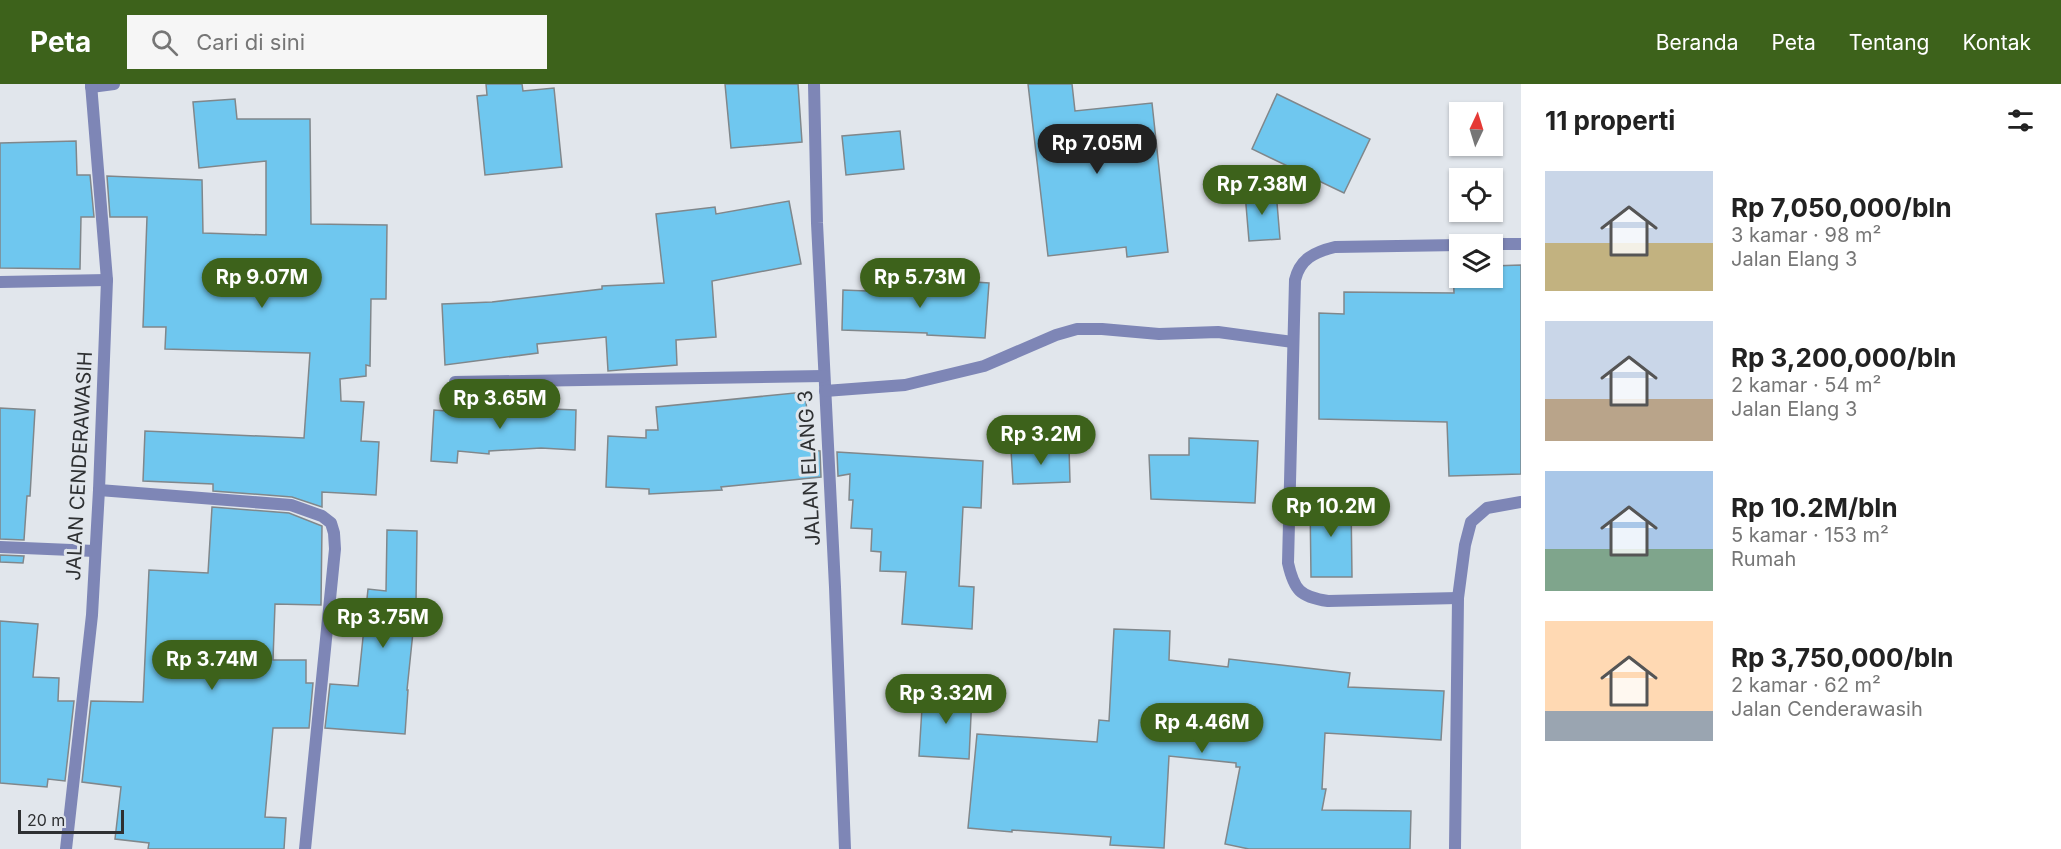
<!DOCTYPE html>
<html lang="id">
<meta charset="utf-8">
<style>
:root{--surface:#fff;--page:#f6f6f6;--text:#222;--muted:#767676;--accent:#3d621b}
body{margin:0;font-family:Inter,sans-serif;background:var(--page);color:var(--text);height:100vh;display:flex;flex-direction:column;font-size:22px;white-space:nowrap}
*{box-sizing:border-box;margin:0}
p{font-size:20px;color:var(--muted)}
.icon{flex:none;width:33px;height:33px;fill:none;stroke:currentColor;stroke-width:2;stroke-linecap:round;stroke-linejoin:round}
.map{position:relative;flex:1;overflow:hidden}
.sheet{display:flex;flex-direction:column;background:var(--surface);width:540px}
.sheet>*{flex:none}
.needle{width:39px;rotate:4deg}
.fabs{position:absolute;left:1449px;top:18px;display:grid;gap:12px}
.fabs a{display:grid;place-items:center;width:54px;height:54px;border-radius:0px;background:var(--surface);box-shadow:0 2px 4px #0004;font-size:30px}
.scale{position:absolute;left:18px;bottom:15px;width:106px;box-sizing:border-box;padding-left:6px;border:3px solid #2e3032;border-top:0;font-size:16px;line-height:21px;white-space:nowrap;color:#2e3032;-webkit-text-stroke:4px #e1e6ec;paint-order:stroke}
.price{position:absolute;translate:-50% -51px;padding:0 14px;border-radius:21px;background:var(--accent);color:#fff;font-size:20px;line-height:39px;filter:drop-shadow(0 2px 3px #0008)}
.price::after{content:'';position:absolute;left:50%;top:36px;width:18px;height:14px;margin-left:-9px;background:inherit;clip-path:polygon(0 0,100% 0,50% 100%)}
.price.active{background:#222;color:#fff}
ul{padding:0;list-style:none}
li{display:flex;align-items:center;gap:18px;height:150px;padding:0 24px}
li span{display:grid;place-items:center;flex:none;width:168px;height:120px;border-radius:0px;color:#555}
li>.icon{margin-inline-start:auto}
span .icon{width:72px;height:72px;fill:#fffc;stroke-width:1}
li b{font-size:26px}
h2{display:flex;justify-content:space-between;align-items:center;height:72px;padding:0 24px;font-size:26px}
header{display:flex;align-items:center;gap:36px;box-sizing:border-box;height:84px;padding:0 30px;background:var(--accent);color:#fff}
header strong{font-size:28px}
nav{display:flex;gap:33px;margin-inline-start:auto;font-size:21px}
.search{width:420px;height:54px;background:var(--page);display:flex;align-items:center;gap:15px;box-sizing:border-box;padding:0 21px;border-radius:0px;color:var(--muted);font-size:22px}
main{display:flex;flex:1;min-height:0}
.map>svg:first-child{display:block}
.building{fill:#6fc7ef;stroke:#80878b;stroke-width:1.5}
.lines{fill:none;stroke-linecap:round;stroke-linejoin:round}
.street{stroke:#7e86b6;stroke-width:12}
.labels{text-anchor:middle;stroke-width:6;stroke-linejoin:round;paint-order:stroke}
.street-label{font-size:20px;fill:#2e3032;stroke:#e1e6ec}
</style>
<header>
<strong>Peta</strong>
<div class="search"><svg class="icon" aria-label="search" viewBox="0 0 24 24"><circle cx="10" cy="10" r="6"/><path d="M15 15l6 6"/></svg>Cari di sini</div>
<nav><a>Beranda</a><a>Peta</a><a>Tentang</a><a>Kontak</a></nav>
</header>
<main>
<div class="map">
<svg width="1521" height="765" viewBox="0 0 1521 765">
<rect width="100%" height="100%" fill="#e1e6ec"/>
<g class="building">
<polygon points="486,0 522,0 523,7 554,4 562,83 485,91 477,12 487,11"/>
<polygon points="725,0 798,0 802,58 731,64"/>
<polygon points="1028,0 1072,0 1075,27 1152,19 1168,168 1127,173 1126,163 1048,172"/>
<polygon points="1277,10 1370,55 1344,109 1252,65"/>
<polygon points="235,15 237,35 310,35 311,140 387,141 386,215 371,215 370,282 366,281 366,292 340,295 341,317 364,318 361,357 379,358 376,411 322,408 322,423 292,413 213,407 213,400 143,397 145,347 304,354 310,269 165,265 166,243 143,243 147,133 110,133 107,92 202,96 203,149 266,151 266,77 199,84 193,18"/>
<polygon points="900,47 904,85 846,91 842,52"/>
<polygon points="76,57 77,91 90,91 94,133 81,133 80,185 0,184 0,59"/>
<polygon points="1276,107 1280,155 1249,157 1245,109"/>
<polygon points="789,117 801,180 712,197 716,253 676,256 677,281 608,287 606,253 537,260 538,269 445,281 442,220 492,218 602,205 602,202 664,199 656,130 715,123 716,130"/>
<polygon points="1521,181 1521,390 1449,392 1447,338 1319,335 1319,229 1344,230 1344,208 1454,209 1453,183 1460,182 1460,194 1492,194 1492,182"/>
<polygon points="894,195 931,197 931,195 989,199 985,254 927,251 927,249 842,246 843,206 893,208"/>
<polygon points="805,308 811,366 820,367 821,393 721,403 722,406 649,410 649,405 606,403 608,352 646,354 646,346 658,346 656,323"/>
<polygon points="447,321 576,326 575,366 541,364 489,367 489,370 458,367 457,379 431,377 434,326 447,327"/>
<polygon points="0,324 35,326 30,412 27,412 24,456 0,455"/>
<polygon points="1189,354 1258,357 1255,419 1151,415 1149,371 1189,371"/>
<polygon points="1069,363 1070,398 1013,400 1011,366"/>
<polygon points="837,368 983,377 981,424 963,423 959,502 974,503 972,545 902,540 906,488 880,487 881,468 871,467 872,445 851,444 853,416 849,416 850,390 838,392"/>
<polygon points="1351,415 1352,493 1311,493 1310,416"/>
<polygon points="212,423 289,429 322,442 321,521 275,520 273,576 306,576 306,599 313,599 309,644 273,644 265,733 286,734 284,765 148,765 149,759 115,755 121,703 82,698 91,617 143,618 149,486 208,489"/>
<polygon points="387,446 417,447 416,519 407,606 408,606 405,650 325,644 330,600 358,602 368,505 386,507"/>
<polygon points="0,471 24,472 23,479 0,478"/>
<polygon points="0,537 38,540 33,593 59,594 58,617 74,617 65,697 48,695 47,703 0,699"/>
<polygon points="1114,545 1170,547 1169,576 1228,583 1229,575 1350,589 1348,603 1444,607 1441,656 1325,649 1322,705 1326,705 1322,726 1411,727 1410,765 1249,765 1225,760 1240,683 1236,683 1236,679 1169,672 1164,764 1110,761 1111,753 1012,746 1012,748 968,744 977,650 1097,658 1099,636 1109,637"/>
<polygon points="923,608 972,610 969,675 919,672"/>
</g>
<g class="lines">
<g class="street">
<polyline points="814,0 817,139 835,503 845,765"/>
<polyline points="91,3 114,0"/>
<polyline points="1476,160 1521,160"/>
<polyline points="0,198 107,196"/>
<polyline points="455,298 824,292"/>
<polyline points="825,307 905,301 984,282 1056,251 1077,245 1102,245 1159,250 1218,248 1293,258"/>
<polyline points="99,406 291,421 322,432 331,439 334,449 335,465 305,765"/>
<polyline points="0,463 95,467"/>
<path d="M 1458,514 L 1328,517 C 1300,513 1294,506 1288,479 L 1295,196 C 1300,175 1314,168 1335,163 L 1460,161"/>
<polyline points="66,765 92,531 99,406 107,196 91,0"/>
<polyline points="1455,765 1458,514 1465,461 1471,438 1487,424 1521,418"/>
</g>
</g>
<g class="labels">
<g class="street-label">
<text transform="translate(79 382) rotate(-87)" y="7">JALAN CENDERAWASIH</text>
<text transform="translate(809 384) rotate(-93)" y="7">JALAN ELANG 3</text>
</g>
</g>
</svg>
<div class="fabs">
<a><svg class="needle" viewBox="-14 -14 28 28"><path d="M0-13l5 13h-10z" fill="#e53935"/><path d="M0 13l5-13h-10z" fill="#767676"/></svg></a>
<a><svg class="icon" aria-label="locate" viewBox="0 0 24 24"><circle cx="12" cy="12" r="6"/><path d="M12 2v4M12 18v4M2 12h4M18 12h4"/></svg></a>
<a><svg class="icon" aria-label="layers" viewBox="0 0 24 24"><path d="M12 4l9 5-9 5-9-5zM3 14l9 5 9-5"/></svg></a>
</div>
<div class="scale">20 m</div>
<b class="price active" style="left:1097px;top:91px">Rp 7.05M</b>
<b class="price" style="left:1262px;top:132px">Rp 7.38M</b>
<b class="price" style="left:262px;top:225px">Rp 9.07M</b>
<b class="price" style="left:920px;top:225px">Rp 5.73M</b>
<b class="price" style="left:500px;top:346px">Rp 3.65M</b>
<b class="price" style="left:1041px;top:382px">Rp 3.2M</b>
<b class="price" style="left:1331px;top:454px">Rp 10.2M</b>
<b class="price" style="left:383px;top:565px">Rp 3.75M</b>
<b class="price" style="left:212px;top:607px">Rp 3.74M</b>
<b class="price" style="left:946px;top:641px">Rp 3.32M</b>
<b class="price" style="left:1202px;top:670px">Rp 4.46M</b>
</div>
<section class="sheet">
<h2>11 properti<svg class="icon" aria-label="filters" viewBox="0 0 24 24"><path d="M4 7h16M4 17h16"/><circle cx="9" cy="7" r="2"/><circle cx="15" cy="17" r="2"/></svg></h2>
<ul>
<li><span style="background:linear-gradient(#c9d6e8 60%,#c2b280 0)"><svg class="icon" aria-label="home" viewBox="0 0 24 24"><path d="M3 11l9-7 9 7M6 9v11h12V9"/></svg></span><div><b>Rp 7,050,000/bln</b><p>3 kamar · 98 m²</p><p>Jalan Elang 3</p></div></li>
<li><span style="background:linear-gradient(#c9d6e8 65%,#b9a48a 0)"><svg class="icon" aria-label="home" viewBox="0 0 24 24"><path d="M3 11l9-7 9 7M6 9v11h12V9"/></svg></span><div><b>Rp 3,200,000/bln</b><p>2 kamar · 54 m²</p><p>Jalan Elang 3</p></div></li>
<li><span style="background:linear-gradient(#a9c7e8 65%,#7fa58c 0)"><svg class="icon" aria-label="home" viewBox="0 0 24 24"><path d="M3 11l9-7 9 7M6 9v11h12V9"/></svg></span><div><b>Rp 10.2M/bln</b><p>5 kamar · 153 m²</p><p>Rumah</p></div></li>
<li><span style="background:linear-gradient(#ffd9b3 75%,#9aa5b1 0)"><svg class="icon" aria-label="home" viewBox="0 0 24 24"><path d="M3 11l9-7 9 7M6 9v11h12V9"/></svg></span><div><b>Rp 3,750,000/bln</b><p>2 kamar · 62 m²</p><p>Jalan Cenderawasih</p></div></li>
</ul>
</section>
</main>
